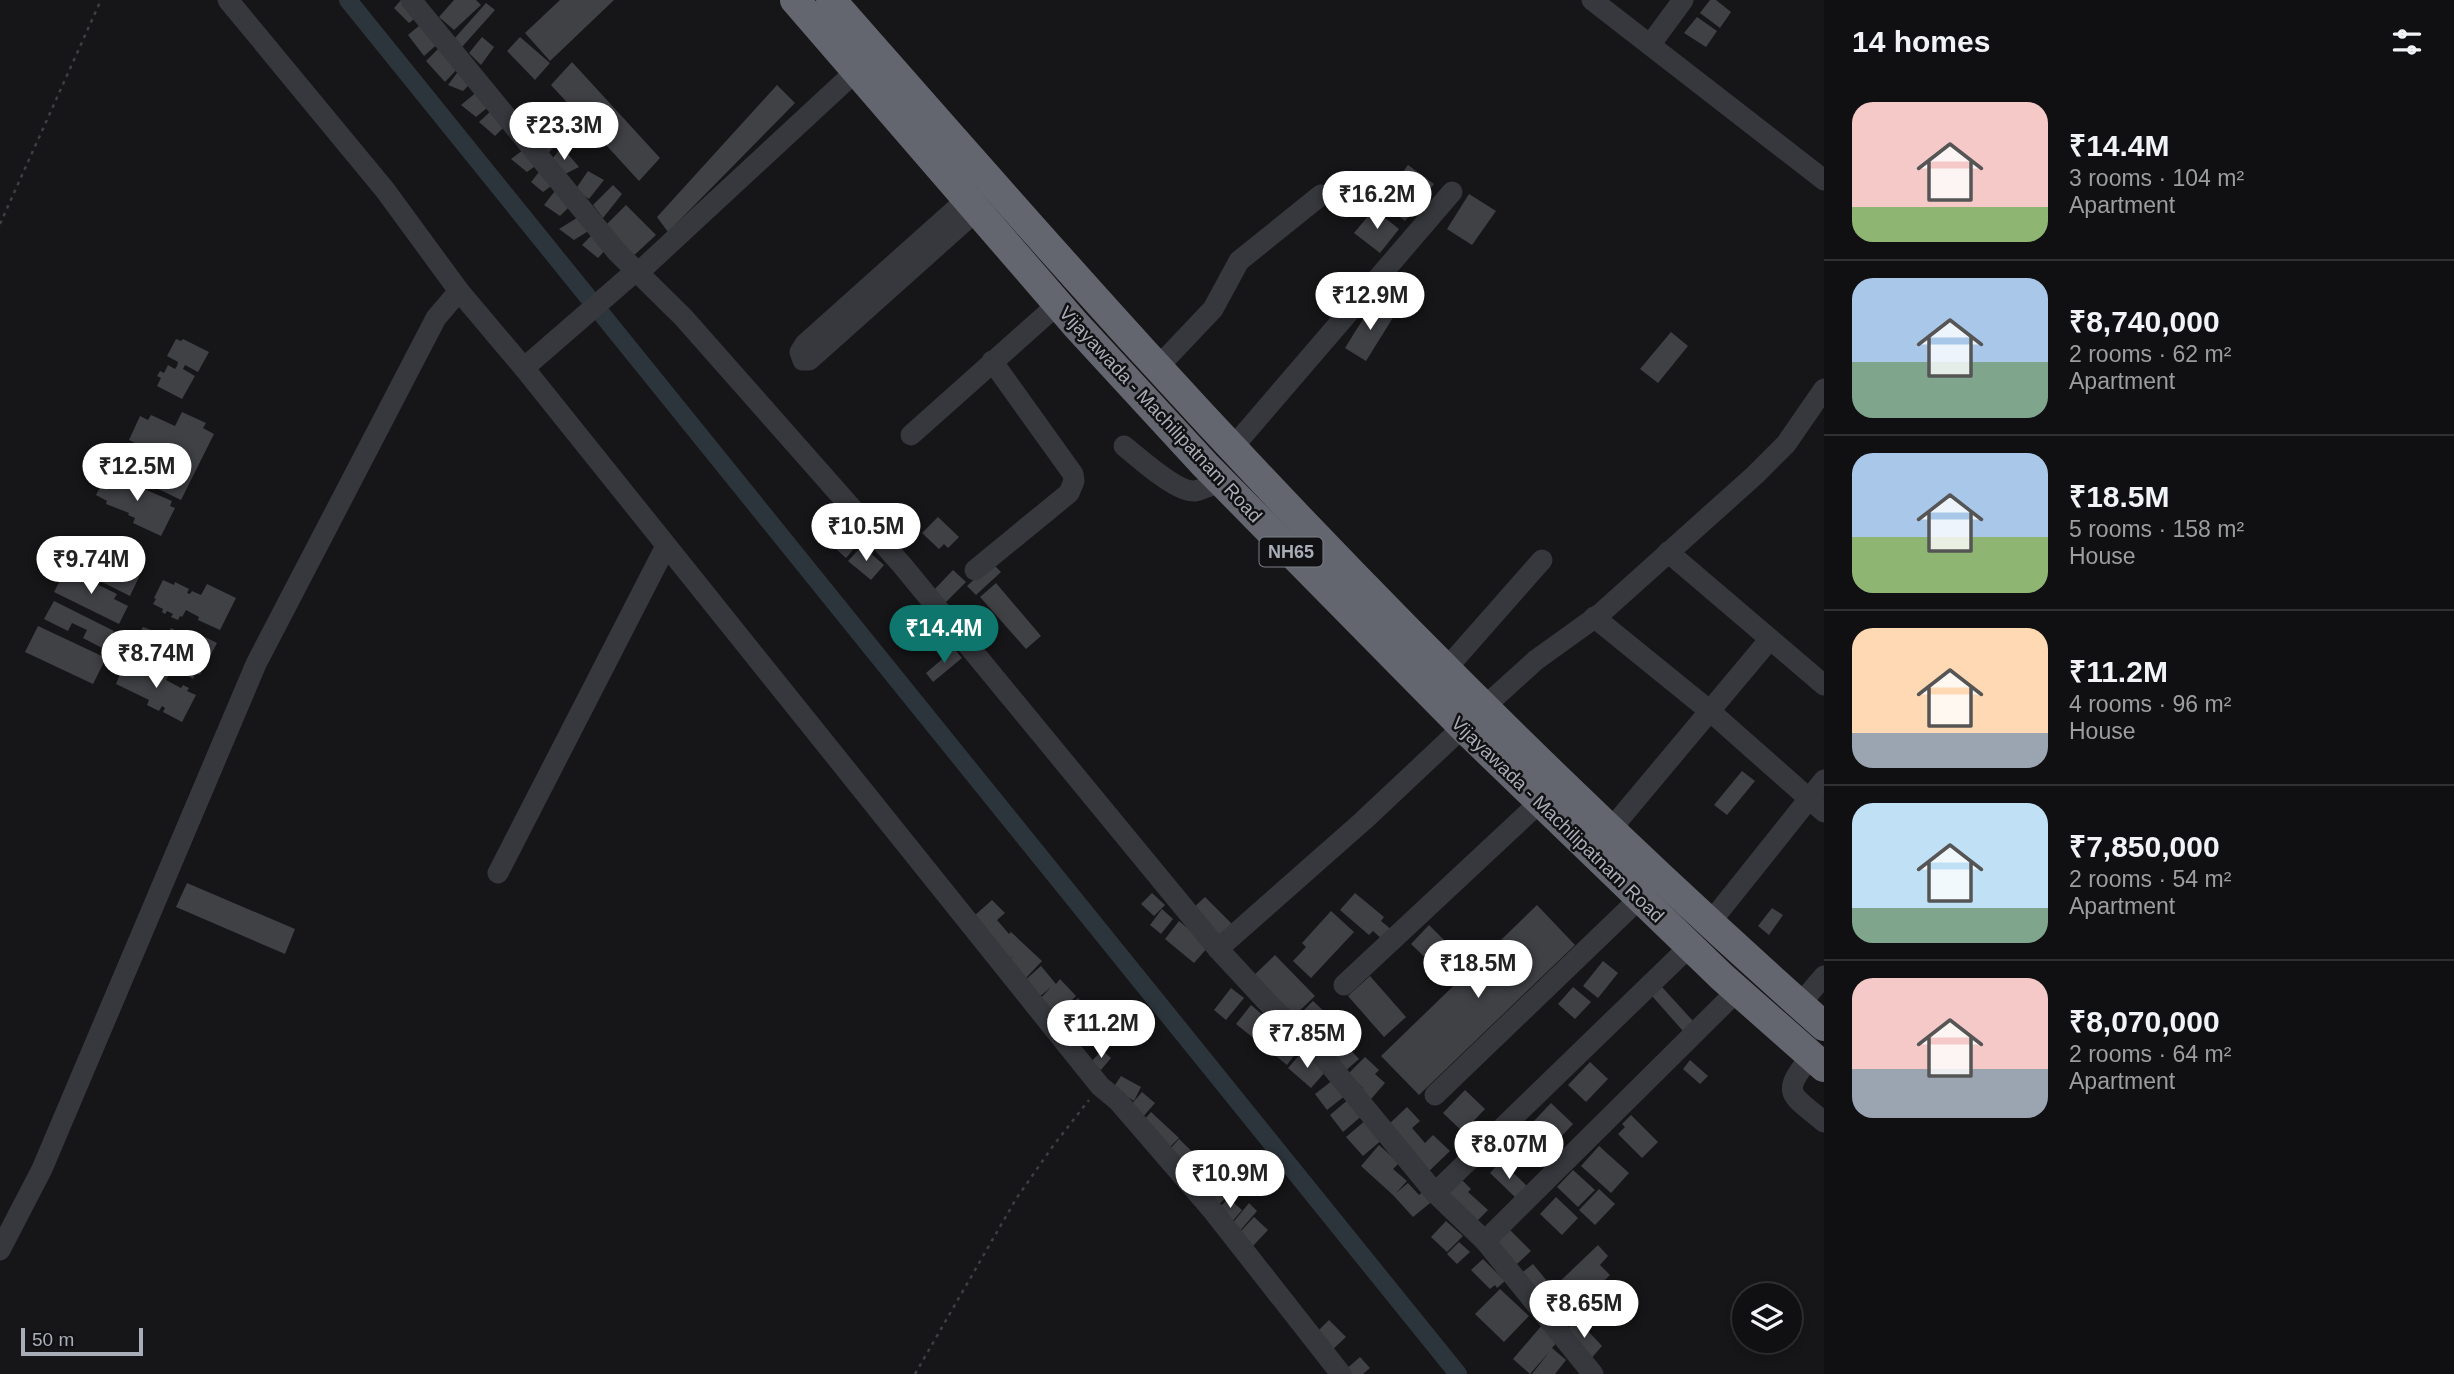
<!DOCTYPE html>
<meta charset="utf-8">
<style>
:root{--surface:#101012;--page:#19191b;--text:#f1f3f6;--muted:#9c9d9f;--line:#303032;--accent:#0f766e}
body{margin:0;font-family:Arial,sans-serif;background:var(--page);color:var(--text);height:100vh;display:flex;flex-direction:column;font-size:26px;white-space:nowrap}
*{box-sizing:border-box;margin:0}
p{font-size:23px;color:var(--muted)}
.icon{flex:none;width:38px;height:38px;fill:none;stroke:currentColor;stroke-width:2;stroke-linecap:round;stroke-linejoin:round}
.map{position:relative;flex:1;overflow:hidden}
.drawer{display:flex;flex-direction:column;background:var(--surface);width:630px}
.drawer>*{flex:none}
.fabs{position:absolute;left:1732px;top:1283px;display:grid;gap:14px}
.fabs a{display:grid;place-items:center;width:70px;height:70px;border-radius:50%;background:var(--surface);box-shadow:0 4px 10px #0003,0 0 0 2px var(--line);font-size:35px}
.scale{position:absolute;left:21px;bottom:18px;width:122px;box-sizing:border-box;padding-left:7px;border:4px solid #a8adb8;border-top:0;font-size:19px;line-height:24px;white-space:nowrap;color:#a8adb8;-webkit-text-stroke:5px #111113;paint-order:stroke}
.price{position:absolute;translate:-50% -60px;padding:0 16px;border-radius:24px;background:#fff;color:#222;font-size:23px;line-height:46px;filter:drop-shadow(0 2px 4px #0008)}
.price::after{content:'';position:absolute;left:50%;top:42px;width:21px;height:16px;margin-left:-10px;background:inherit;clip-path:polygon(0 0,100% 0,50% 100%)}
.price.selected{background:var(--accent);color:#fff}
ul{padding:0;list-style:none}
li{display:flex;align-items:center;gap:21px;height:175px;padding:0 28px}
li+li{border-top:2px solid var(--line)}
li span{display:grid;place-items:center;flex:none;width:196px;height:140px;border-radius:21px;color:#555}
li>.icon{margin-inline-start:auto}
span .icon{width:84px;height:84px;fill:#fffc;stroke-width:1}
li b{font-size:30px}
h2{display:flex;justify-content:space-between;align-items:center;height:84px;padding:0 28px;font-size:30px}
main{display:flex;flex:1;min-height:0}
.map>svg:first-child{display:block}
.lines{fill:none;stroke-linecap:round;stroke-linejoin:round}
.canal{stroke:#2c353c;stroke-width:18}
.building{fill:#404145}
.path{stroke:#3d3f44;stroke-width:2.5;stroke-dasharray:3.5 5;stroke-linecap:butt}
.minor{stroke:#37383d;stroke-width:21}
.highway{stroke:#63666e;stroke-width:30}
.labels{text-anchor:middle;stroke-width:5;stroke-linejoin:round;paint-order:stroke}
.shield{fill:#111113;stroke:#7b7e86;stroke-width:2}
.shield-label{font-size:18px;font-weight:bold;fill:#a8adb8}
.street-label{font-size:19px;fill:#a8adb8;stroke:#111113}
</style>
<main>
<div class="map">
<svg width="1824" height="1374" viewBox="0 0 1824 1374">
<rect width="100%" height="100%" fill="#161618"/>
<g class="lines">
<polyline class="canal" points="348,0 1458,1374"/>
</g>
<g class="building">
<polygon points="401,0 421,14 409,23 394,8"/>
<polygon points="454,0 476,0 481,5 454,30 439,17"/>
<polygon points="560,0 614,0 550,61 525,33"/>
<polygon points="1710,0 1716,0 1731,12 1720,28 1700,13"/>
<polygon points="486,3 495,10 461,48 454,39"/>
<polygon points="1697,17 1717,31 1706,47 1684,33"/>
<polygon points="426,20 442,40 424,56 408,35"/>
<polygon points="482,37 494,47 481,65 469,53"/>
<polygon points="520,37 550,63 535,80 507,51"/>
<polygon points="443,44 461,65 445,82 426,61"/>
<polygon points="572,62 660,158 639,181 551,85"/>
<polygon points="460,69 473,81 463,91 448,85"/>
<polygon points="777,85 795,103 668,232 657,217"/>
<polygon points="478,91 492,104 476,117 461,105"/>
<polygon points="493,109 508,123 495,136 479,122"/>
<polygon points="551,119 569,131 548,153 535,141"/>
<polygon points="527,147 538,164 527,172 511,159"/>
<polygon points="562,147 579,167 563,175 551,160"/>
<polygon points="1408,165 1434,184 1405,221 1380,202"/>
<polygon points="543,167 554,184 543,192 531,182"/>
<polygon points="588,171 604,180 589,199 575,190"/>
<polygon points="613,185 622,194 603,218 593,205"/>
<polygon points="555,191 569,207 560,216 544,205"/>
<polygon points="1469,194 1496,211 1472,245 1447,229"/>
<polygon points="626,205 656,235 630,259 600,231"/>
<polygon points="1374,209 1399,229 1380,253 1354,233"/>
<polygon points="580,216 590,230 574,240 559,229"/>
<polygon points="596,231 609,246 598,258 582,245"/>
<polygon points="1373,303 1394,316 1366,361 1345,348"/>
<polygon points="1671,332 1688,346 1658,383 1640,369"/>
<polygon points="176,339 181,341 183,339 209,352 198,372 185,365 183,369 195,376 182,399 157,386 161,378 157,376 160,371 164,373 168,365 175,369 177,366 178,362 167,356"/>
<polygon points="182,412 206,423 203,428 214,434 181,500 115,468 126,447 150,458 153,452 129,440 140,416 148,420 151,415 175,426"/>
<polygon points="107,473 172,501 170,506 175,508 161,536 133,523 135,518 128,515 129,513 106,504 107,501 96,495"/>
<polygon points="938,517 959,537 948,548 944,544 939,549 922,533"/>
<polygon points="851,530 862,539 846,558 836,549"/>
<polygon points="84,542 102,550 98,557 123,569 126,563 133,566 130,572 139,577 130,596 74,568 76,563 68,558 75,545 81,548"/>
<polygon points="862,546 884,565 871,580 848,561"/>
<polygon points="992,563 1001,572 976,595 967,586"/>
<polygon points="66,569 117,594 114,599 128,606 119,624 54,592"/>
<polygon points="953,570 966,582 943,605 931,593"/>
<polygon points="163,580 174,585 175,582 189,589 187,593 190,594 192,591 201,595 207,584 236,598 220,630 198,620 199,617 186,610 182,617 180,616 178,620 171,617 173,614 167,611 165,614 162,612 163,609 153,604 156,599 154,598"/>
<polygon points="996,583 1041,636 1026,649 980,597"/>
<polygon points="54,601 114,631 104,649 83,638 87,630 72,623 68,631 44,619"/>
<polygon points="38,626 106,658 93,684 25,652"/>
<polygon points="143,627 167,636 171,628 188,637 184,644 186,645 192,634 203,640 205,637 217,643 200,675 196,673 193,679 179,670 182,664 171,658 169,663 174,666 170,673 156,666 161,655 154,652 150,660 131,650"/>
<polygon points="954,649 962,658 933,682 926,673"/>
<polygon points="126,659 135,664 137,662 142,664 140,667 153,673 155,668 169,675 166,680 181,688 183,685 189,688 187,691 196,695 182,722 163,712 165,708 162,706 159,711 147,705 149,700 116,684"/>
<polygon points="1742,771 1755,781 1727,815 1714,805"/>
<polygon points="187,883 295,929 285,954 176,907"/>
<polygon points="1152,893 1165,905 1154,916 1141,904"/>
<polygon points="1355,893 1384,917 1381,921 1393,931 1384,941 1373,931 1369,935 1340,910"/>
<polygon points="1205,897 1232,924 1218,938 1191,910"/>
<polygon points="992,900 1005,913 997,920 1009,934 1011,932 1042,961 1025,979 1007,962 1014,955 1007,961 974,916"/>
<polygon points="1537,905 1575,945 1419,1095 1381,1056"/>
<polygon points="1772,908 1783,915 1769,935 1758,926"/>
<polygon points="1162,909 1173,919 1161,934 1150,925"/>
<polygon points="1331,911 1354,932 1311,978 1293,961 1306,947 1302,943"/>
<polygon points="1179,921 1209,946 1194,963 1165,939"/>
<polygon points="1429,925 1457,953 1439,971 1411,944"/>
<polygon points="1275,955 1315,996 1290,1020 1250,979"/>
<polygon points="1603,961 1618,973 1598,998 1583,986"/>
<polygon points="1041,966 1056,984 1060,979 1076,996 1057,1015 1040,999 1051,987 1037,999 1023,982"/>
<polygon points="1370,976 1406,1017 1384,1037 1348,996"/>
<polygon points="1573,987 1591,1002 1575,1019 1558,1004"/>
<polygon points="1662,987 1693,1021 1683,1031 1652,996"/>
<polygon points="1231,988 1244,998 1226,1020 1214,1010"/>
<polygon points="1078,998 1088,1009 1062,1031 1052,1020"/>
<polygon points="1313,1001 1327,1014 1325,1016 1333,1025 1330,1028 1344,1042 1337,1049 1344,1043 1359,1059 1344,1072 1292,1022"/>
<polygon points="1251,1005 1288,1036 1286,1038 1299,1049 1287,1065 1236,1024"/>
<polygon points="1086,1011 1101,1024 1080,1048 1065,1035"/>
<polygon points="1102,1050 1111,1058 1101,1070 1091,1062"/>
<polygon points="1303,1051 1326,1071 1311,1088 1288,1068"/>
<polygon points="1365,1057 1379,1070 1375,1074 1385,1083 1371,1099 1361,1090 1363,1088 1348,1074"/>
<polygon points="1690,1060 1708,1076 1700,1084 1683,1069"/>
<polygon points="1590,1062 1608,1079 1586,1102 1568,1085"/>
<polygon points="1121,1076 1141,1087 1134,1101 1113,1088"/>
<polygon points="1333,1080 1346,1095 1327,1110 1315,1094"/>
<polygon points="1465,1090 1485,1109 1463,1132 1443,1113"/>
<polygon points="1142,1092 1155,1103 1142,1118 1129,1107"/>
<polygon points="1350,1098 1364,1114 1343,1132 1330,1115"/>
<polygon points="1551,1103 1573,1124 1555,1143 1533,1122"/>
<polygon points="1407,1107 1420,1121 1412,1128 1425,1143 1433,1135 1450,1151 1425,1175 1388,1125"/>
<polygon points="1151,1112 1179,1138 1170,1147 1144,1120"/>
<polygon points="1631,1115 1658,1142 1642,1158 1618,1134 1625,1127 1622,1124"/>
<polygon points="1367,1119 1384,1138 1363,1156 1346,1137"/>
<polygon points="1524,1135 1539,1147 1524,1166 1509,1154"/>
<polygon points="1179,1139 1201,1160 1189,1173 1169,1150"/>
<polygon points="1379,1145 1399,1163 1393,1169 1407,1181 1396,1193 1408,1183 1419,1195 1426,1189 1435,1199 1413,1217 1393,1195 1361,1166"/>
<polygon points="1599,1146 1629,1173 1611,1193 1581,1166"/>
<polygon points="1501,1161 1529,1188 1518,1200 1490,1173"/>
<polygon points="1202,1164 1219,1183 1207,1194 1190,1175"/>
<polygon points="1573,1170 1595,1190 1578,1207 1557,1187"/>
<polygon points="1462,1180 1471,1189 1468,1192 1488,1210 1474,1224 1445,1197"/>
<polygon points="1218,1186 1228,1196 1217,1206 1207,1196"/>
<polygon points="1599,1189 1615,1204 1595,1225 1579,1210"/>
<polygon points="1556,1197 1578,1218 1562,1235 1540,1214"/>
<polygon points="1228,1198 1242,1210 1231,1223 1217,1211"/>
<polygon points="1249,1203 1257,1211 1238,1233 1230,1226"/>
<polygon points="1254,1217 1268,1230 1253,1246 1239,1233"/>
<polygon points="1446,1221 1463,1236 1447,1252 1431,1237"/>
<polygon points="1508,1228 1531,1251 1517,1264 1494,1241"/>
<polygon points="1459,1242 1470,1252 1457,1264 1447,1254"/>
<polygon points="1598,1245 1608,1256 1600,1265 1610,1275 1562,1322 1552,1312 1563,1300 1552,1289"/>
<polygon points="1483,1259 1505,1281 1497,1288 1495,1285 1490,1289 1471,1270"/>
<polygon points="1533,1264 1547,1281 1534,1292 1519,1275"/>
<polygon points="1500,1289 1529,1316 1504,1342 1475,1314"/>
<polygon points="1577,1319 1602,1346 1589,1361 1565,1331"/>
<polygon points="1329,1320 1346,1337 1332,1350 1316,1333"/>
<polygon points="1543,1324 1560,1339 1552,1348 1566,1360 1555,1374 1532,1374 1550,1351 1530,1374 1513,1359"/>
<polygon points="1360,1357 1370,1368 1363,1374 1347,1374 1344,1371"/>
</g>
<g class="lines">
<g class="path">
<polyline points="0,224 101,0"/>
<polyline points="915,1374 1016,1199 1053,1146 1089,1100"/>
</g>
<g class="minor">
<polyline points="228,0 385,190 459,291 524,368 1100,1086 1118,1101 1213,1211 1341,1374"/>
<polyline points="411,0 617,252 683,317 902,565 1218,949 1270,1005 1325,1059 1435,1193 1485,1241 1593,1374"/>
<polyline points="1592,0 1824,180"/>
<polyline points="1650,45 1683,0"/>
<polyline points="966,200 805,344 800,352 803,360 809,360 817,353 976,211"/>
<polyline points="1158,367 1213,309 1239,261 1321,195"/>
<polyline points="524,368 630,276 638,273 856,71"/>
<polyline points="911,435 1058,304"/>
<path d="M 1124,446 C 1138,457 1177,493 1195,491 C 1204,489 1213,484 1222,481"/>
<polyline points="1233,447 1452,192"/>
<polyline points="1668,552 1824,685"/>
<polyline points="975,570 1069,493 1074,481 1073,474 992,361"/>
<polyline points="1594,617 1711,712 1824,812"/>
<polyline points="1446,669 1542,560"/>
<polyline points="1484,707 1536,660 1600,614 1755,475 1786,444 1824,389"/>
<polyline points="1611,829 1770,639"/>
<polyline points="498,873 666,546"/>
<polyline points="1709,924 1824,780"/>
<polyline points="1218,949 1363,821 1463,727"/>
<polyline points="1344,985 1540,802"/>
<polyline points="1800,1004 1824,976"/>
<path d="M 1811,1056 C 1780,1095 1790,1093 1824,1122"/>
<polyline points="1435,1095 1640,898"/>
<polyline points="1435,1193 1690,946"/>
<polyline points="1485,1241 1737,991"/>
<polyline points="0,1250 42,1169 256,664 436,318 459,291"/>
</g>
<g class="highway">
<polyline points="795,0 1076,325 1205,465 1467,731 1722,977 1824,1067"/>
<path d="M 831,0 C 934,117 1036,234 1141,349 C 1357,586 1584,813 1824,1026"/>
</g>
</g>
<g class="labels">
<rect class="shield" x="1259.5" y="537.5" width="63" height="29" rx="5"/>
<g class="shield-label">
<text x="1291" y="558">NH65</text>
</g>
<g class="street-label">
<text transform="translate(1161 414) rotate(47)" y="7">Vijayawada - Machilipatnam Road</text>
<text transform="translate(1558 819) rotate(44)" y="7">Vijayawada - Machilipatnam Road</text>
</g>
</g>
</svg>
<div class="fabs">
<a><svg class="icon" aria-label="layers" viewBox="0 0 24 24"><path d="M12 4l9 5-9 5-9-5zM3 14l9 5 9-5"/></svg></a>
</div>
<div class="scale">50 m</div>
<b class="price" style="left:564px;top:162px">₹23.3M</b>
<b class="price" style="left:1377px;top:231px">₹16.2M</b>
<b class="price" style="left:1370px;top:332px">₹12.9M</b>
<b class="price" style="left:137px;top:503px">₹12.5M</b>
<b class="price" style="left:866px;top:563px">₹10.5M</b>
<b class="price" style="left:91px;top:596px">₹9.74M</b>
<b class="price selected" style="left:944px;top:665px">₹14.4M</b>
<b class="price" style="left:156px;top:690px">₹8.74M</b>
<b class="price" style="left:1478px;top:1000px">₹18.5M</b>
<b class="price" style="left:1101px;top:1060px">₹11.2M</b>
<b class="price" style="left:1307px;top:1070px">₹7.85M</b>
<b class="price" style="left:1509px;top:1181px">₹8.07M</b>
<b class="price" style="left:1230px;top:1210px">₹10.9M</b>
<b class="price" style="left:1584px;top:1340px">₹8.65M</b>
</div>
<section class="drawer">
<h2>14 homes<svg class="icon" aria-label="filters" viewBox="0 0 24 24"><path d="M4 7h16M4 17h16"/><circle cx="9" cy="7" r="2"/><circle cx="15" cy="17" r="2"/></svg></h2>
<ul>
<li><span style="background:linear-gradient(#f6c9c9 75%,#8fb573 0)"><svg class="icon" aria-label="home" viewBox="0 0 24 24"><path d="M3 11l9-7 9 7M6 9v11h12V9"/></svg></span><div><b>₹14.4M</b><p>3 rooms · 104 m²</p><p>Apartment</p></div></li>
<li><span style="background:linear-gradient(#a9c7e8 60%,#7fa58c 0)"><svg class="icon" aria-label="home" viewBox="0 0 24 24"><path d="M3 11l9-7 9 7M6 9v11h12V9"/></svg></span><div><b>₹8,740,000</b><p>2 rooms · 62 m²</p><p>Apartment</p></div></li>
<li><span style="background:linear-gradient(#a9c7e8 60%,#8fb573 0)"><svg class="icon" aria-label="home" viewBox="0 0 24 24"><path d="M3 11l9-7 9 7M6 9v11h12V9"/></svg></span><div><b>₹18.5M</b><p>5 rooms · 158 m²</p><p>House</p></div></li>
<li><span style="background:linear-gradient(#ffd9b3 75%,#9aa5b1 0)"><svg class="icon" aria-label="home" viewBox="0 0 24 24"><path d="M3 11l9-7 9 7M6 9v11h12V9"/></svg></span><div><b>₹11.2M</b><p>4 rooms · 96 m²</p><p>House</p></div></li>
<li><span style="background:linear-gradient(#bfe0f5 75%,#7fa58c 0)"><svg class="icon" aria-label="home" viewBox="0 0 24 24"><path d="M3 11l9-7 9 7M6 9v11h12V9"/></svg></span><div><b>₹7,850,000</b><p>2 rooms · 54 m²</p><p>Apartment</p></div></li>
<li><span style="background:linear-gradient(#f6c9c9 65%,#9aa5b1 0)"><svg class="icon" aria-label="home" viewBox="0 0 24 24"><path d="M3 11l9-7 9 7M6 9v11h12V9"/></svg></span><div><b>₹8,070,000</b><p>2 rooms · 64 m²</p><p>Apartment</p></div></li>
</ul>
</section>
</main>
